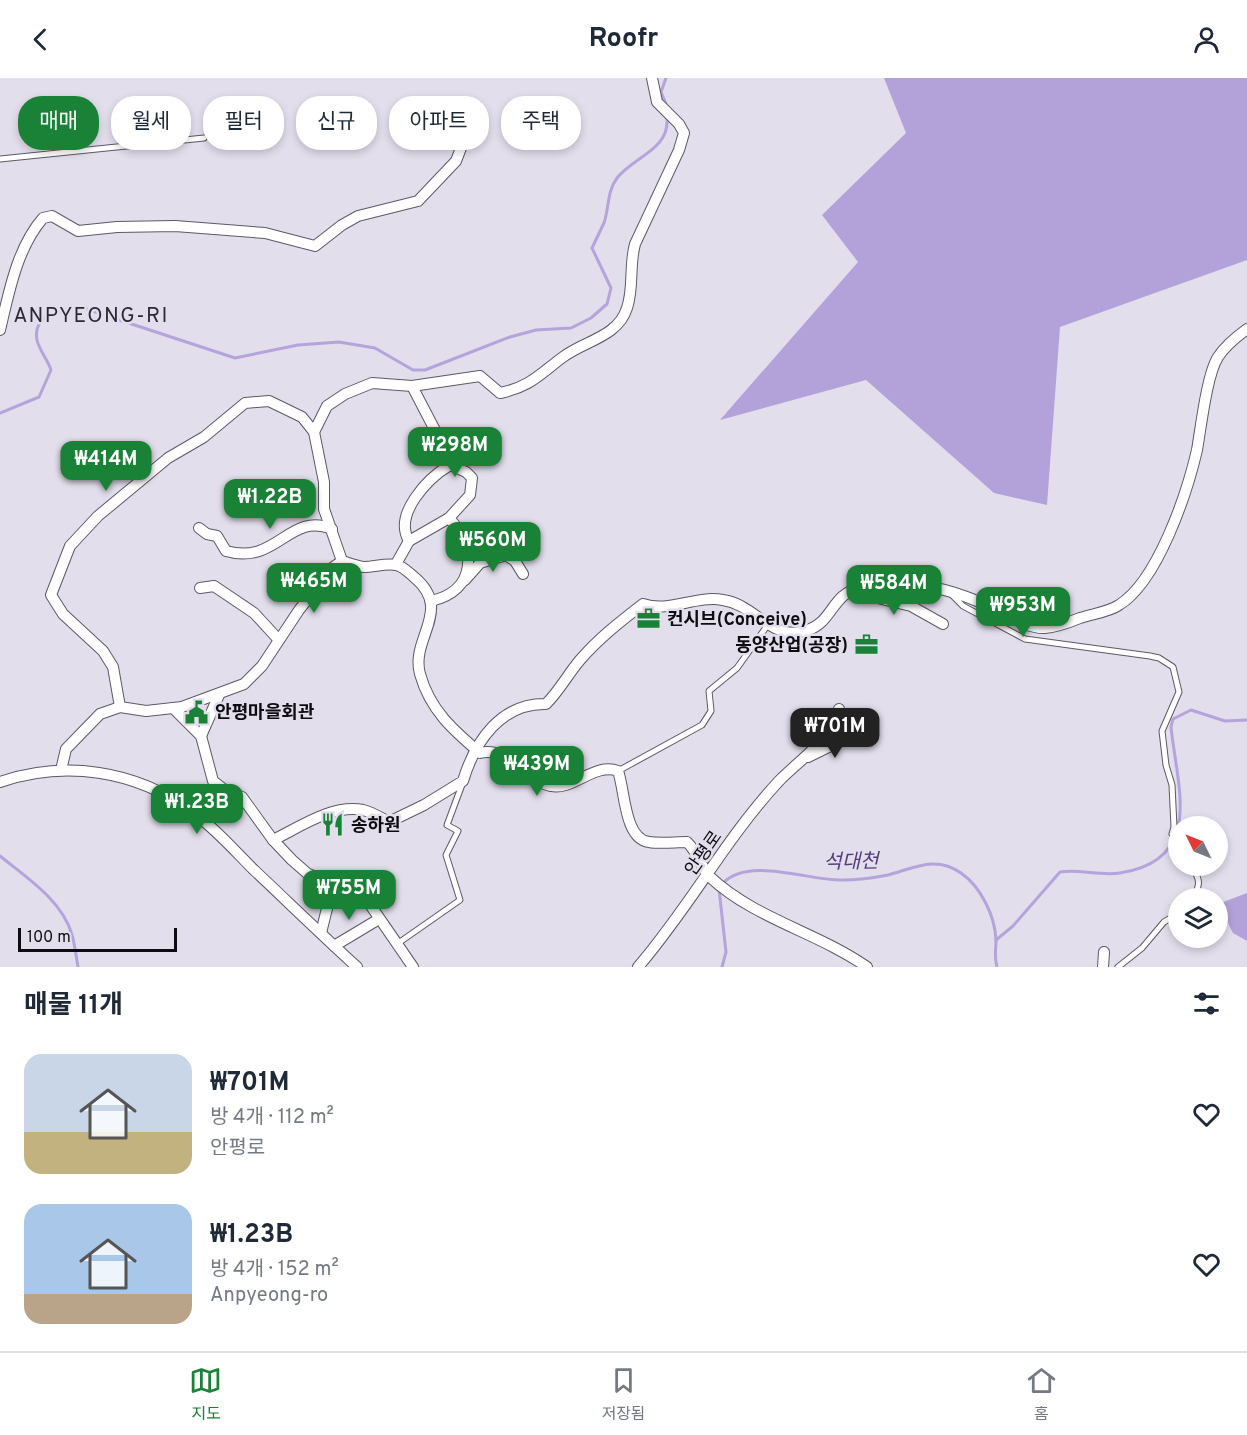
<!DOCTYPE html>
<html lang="ko">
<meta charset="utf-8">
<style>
:root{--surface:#fff;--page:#f6f6f7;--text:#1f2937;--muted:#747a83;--line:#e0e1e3;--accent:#198237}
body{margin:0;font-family:Overpass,"Noto Sans KR",sans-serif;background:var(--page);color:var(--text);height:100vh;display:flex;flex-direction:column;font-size:22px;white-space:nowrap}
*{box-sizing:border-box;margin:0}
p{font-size:20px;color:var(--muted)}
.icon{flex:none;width:33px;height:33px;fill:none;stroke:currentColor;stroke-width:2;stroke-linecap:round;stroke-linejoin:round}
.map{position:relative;height:889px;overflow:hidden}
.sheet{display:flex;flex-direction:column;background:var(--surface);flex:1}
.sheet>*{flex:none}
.guide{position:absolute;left:18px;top:18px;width:600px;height:54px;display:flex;gap:12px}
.needle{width:39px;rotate:313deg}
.buttons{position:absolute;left:1168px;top:738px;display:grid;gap:12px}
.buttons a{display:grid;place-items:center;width:60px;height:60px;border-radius:50%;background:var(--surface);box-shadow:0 3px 9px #0003;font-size:30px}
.scale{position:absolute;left:18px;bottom:15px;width:159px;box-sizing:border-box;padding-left:6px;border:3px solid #0d0c10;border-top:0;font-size:16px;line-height:21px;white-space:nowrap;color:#0d0c10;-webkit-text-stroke:4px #e2deec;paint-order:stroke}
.price{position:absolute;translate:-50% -51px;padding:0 14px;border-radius:12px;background:var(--accent);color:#fff;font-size:20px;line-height:39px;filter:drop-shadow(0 2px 3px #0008)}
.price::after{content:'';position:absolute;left:50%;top:36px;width:18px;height:14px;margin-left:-9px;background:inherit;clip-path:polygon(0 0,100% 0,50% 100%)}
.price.on{background:#222;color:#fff}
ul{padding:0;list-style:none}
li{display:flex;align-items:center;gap:18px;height:150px;padding:0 24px}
li span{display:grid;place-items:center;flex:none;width:168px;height:120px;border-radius:18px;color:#555}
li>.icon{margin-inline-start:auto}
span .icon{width:72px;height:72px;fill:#fffc;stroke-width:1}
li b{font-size:26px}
h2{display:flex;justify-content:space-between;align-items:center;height:72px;padding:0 24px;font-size:26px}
.pill{padding:0 21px;border-radius:24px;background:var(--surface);box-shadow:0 3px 9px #0003;font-size:21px;line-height:54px}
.pill.on{background:var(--accent);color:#fff}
header{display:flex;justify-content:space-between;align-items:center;height:78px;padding:0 24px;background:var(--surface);font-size:27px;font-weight:700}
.tabs{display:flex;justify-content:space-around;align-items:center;height:84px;border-top:2px solid var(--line);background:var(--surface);font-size:16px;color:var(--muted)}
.tabs a{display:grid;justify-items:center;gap:3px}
.tabs .on{color:var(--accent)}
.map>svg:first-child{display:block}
.forest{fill:#b3a2da}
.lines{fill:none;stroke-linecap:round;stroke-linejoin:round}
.stream{stroke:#b4a4db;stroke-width:3}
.lane-casing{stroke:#5d5965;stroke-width:7}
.street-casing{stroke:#5d5965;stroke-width:12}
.lane{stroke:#fff;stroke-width:5}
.street{stroke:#fff;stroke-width:10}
.labels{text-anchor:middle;stroke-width:5;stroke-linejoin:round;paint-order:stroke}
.poi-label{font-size:18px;font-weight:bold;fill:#0d0c10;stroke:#e2deec;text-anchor:start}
.street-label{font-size:18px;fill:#0d0c10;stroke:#e2deec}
.water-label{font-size:20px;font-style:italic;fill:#543c80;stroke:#e2deec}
.quarter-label{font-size:21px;letter-spacing:1.5px;fill:#2c2934;stroke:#e2deec}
</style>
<header><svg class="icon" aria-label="back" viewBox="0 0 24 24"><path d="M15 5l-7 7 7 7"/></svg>Roofr<svg class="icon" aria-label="person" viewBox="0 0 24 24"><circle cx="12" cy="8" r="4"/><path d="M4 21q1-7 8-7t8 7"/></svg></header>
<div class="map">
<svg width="1247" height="889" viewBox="0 0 1247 889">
<rect width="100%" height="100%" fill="#e2deec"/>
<g class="forest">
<polygon points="884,0 1247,0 1247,182 1060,249 1047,427 994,415 866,302 720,342 858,184 822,137 906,55"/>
<polygon points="1247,815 1247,863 1233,855 1218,826"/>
</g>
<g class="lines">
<g class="stream">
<polyline points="666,26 661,14 666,0"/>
<path d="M 0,335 L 39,319 L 51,292 C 48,282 39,272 37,262 C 32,236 64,230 83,230 L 235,280 L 298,267 L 339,264 L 375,270 L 413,292 L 425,292 L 510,259 L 536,252 L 571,250 L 591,240 L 607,226 L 611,210 L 592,170 C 596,162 600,153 604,145 C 609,131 607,113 617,100 C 634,78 670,72 667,39"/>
<path d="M 0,778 C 26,799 63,823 72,857 C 75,867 76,878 78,889"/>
<path d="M 723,805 C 749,778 809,803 842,802 C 857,802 873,800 888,797 C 914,790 936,777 961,795 C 981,809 995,838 996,862 C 996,872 994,879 997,889"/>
<polyline points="719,811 726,874 722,889"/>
<path d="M 996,862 L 1013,848 L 1060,794 C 1080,791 1100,798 1120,795 C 1205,782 1177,709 1171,649 L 1173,641 L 1191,632 L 1225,643 L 1247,642"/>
</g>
<defs>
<g id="lane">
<polyline points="0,81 204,60"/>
<polyline points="952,517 963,528 1025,561 1150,578 1159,580 1173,589 1179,614 1162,653 1166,687 1172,707 1174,749 1172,756 1179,763"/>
<polyline points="618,693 702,647 711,633 709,613 737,590 767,548"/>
<path d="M 1192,788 C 1200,802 1201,806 1193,820"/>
<polyline points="397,866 460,822 446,777 458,753 447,747 463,704"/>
<polyline points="1118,889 1142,870 1164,844 1179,835"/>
</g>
<g id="street">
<path d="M 0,252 C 9,214 17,170 43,140 L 52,138 L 78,153 L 117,149 L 175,148 L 265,155 L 315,168 L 342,147 L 358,138 L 418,123 L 456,83 L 461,70 L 459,61 L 465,49"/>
<path d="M 314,354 L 327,328 L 345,316 L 372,305 L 412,308 L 480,298 L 500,315 C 530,309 540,296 563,279 C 584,263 618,259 627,230 C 634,210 629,187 635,166 L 679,72 L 684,55 L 679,46 L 657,24 L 652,0"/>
<path d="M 199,450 L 207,456 L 217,458 L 226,473 C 277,488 289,433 332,451"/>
<polyline points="409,463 449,440 470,417 472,400 466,394 450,387"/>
<path d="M 396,486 L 409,463 C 393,436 428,400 450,387 L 450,381 L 412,308"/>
<polyline points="465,502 480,485 506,477 515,483 523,496"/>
<polyline points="200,510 214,508 254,535 278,561"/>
<polyline points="852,514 911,528 943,546"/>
<path d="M 431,523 C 477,513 477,470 449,440"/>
<polyline points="120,629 113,589 103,573 63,536 51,517 70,468 98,438 168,380 204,359 245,325 269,323 302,339 314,354 324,404 324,431 342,483"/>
<polyline points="173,630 201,658 213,703 226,713 242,719 273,762 292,782 308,796 327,803 346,805 360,812 413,889"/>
<polyline points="863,652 873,640"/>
<polyline points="201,658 219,617"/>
<polyline points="808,679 863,652 873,659"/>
<path d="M 61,692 L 66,671 L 100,636 L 120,629 L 146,633 L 182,629 L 244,606 L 262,588 L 299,532 L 332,490 L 342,483 C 349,485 357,488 364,489 C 374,489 386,485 396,487 C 403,488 409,495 414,499 C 454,532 410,560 420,596 C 430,632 453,652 480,675 C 509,668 526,703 551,708 C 572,713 595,684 618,693 C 625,712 624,761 649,764 C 661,766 675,764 687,764 C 699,776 702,791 710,799 C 755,841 817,854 867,889"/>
<path d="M 0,704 C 65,682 135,692 191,733 C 214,749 234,772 254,792 C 288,824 322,857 357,889"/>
<path d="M 273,762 C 300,749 332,726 363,732 C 372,734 381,740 389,744 L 424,727 L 463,703 C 475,663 501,625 546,626 C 560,612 568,596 580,582 C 599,560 621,543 643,526 C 670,535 695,517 723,522 C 757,527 771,565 808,552 C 826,546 830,530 843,518 C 856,507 879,506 895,506 C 929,505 960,515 991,529 C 1007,536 1027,551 1045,550 C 1057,549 1070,544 1080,540 C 1092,536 1109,534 1119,527 C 1158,503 1187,415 1197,372 C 1201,349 1207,296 1218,279 C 1225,268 1236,259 1247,251"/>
<polyline points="321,855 331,814 324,802"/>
<polyline points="334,868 379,841"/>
<path d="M 638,889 C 689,830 726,760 779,703 C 795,686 840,654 839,631"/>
<polyline points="1103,889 1104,874"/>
</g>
</defs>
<use href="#lane" class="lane-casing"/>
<use href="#street" class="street-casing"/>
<use href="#lane" class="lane"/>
<use href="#street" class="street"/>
</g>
<defs>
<symbol id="office-bare" viewBox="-9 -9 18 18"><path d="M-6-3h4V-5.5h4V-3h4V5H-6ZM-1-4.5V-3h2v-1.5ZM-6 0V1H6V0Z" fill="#198237" stroke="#e2deec" stroke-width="2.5" paint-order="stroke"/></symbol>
<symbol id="civic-bare" viewBox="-9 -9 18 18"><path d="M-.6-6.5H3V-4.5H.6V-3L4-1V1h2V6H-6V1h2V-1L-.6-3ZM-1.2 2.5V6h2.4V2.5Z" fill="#198237" stroke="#e2deec" stroke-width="2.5" paint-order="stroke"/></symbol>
<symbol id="restaurant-bare" viewBox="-9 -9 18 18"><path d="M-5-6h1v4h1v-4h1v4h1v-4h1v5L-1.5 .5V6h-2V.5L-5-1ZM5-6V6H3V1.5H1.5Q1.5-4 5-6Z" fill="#198237" stroke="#e2deec" stroke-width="2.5" paint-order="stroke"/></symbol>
</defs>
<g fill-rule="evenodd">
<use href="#office-bare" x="632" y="524" width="33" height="33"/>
<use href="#office-bare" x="850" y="550" width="33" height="33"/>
<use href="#civic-bare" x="180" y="618" width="33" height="33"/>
<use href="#restaurant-bare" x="316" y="730" width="33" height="33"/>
</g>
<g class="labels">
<g class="poi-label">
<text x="667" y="547">컨시브(Conceive)</text>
<text x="848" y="573" text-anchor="end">동양산업(공장)</text>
<text x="215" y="640">안평마을회관</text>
<text x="351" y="753">송하원</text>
</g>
<g class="street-label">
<text transform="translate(703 775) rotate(-55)" y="6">안평로</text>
</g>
<g class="water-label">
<text transform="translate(851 783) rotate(-1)" y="7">석대천</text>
</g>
<g class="quarter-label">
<text x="91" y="244">ANPYEONG-RI</text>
</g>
</g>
</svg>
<div class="buttons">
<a><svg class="needle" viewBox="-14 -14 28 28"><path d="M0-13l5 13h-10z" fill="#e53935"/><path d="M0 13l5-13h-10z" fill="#747a83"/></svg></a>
<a><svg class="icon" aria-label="layers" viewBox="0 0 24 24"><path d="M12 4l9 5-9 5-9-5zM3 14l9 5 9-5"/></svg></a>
</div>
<div class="scale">100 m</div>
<b class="price" style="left:455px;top:400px">₩298M</b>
<b class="price" style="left:106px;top:414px">₩414M</b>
<b class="price" style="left:270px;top:452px">₩1.22B</b>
<b class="price" style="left:493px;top:495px">₩560M</b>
<b class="price" style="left:314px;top:536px">₩465M</b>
<b class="price" style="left:894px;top:538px">₩584M</b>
<b class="price" style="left:1023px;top:560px">₩953M</b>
<b class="price on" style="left:835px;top:681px">₩701M</b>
<b class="price" style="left:537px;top:719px">₩439M</b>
<b class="price" style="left:197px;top:757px">₩1.23B</b>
<b class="price" style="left:349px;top:843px">₩755M</b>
<div class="guide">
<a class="pill on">매매</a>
<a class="pill">월세</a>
<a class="pill">필터</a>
<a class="pill">신규</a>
<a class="pill">아파트</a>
<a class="pill">주택</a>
</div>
</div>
<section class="sheet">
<h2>매물 11개<svg class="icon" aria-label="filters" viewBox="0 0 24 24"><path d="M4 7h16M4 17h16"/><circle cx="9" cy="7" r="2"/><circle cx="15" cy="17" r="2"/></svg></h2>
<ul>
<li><span style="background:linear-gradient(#c9d6e8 65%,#c2b280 0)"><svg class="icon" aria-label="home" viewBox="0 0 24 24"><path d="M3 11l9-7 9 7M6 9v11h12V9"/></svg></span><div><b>₩701M</b><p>방 4개 · 112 m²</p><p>안평로</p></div><svg class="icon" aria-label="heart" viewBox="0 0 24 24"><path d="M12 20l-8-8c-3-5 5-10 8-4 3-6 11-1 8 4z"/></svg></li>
<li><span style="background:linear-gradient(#a9c7e8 75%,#b9a48a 0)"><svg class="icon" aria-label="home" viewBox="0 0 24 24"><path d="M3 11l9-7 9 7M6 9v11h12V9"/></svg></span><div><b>₩1.23B</b><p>방 4개 · 152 m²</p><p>Anpyeong-ro</p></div><svg class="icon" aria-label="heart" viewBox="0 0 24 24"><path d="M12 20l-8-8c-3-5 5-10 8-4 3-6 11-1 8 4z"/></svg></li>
</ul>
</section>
<nav class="tabs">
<a class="on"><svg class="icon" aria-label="map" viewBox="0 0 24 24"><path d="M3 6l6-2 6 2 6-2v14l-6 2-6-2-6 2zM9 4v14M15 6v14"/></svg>지도</a>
<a><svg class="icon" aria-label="saved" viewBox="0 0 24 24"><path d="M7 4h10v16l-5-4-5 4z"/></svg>저장됨</a>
<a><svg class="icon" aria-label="home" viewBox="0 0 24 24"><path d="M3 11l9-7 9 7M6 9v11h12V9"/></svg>홈</a>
</nav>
